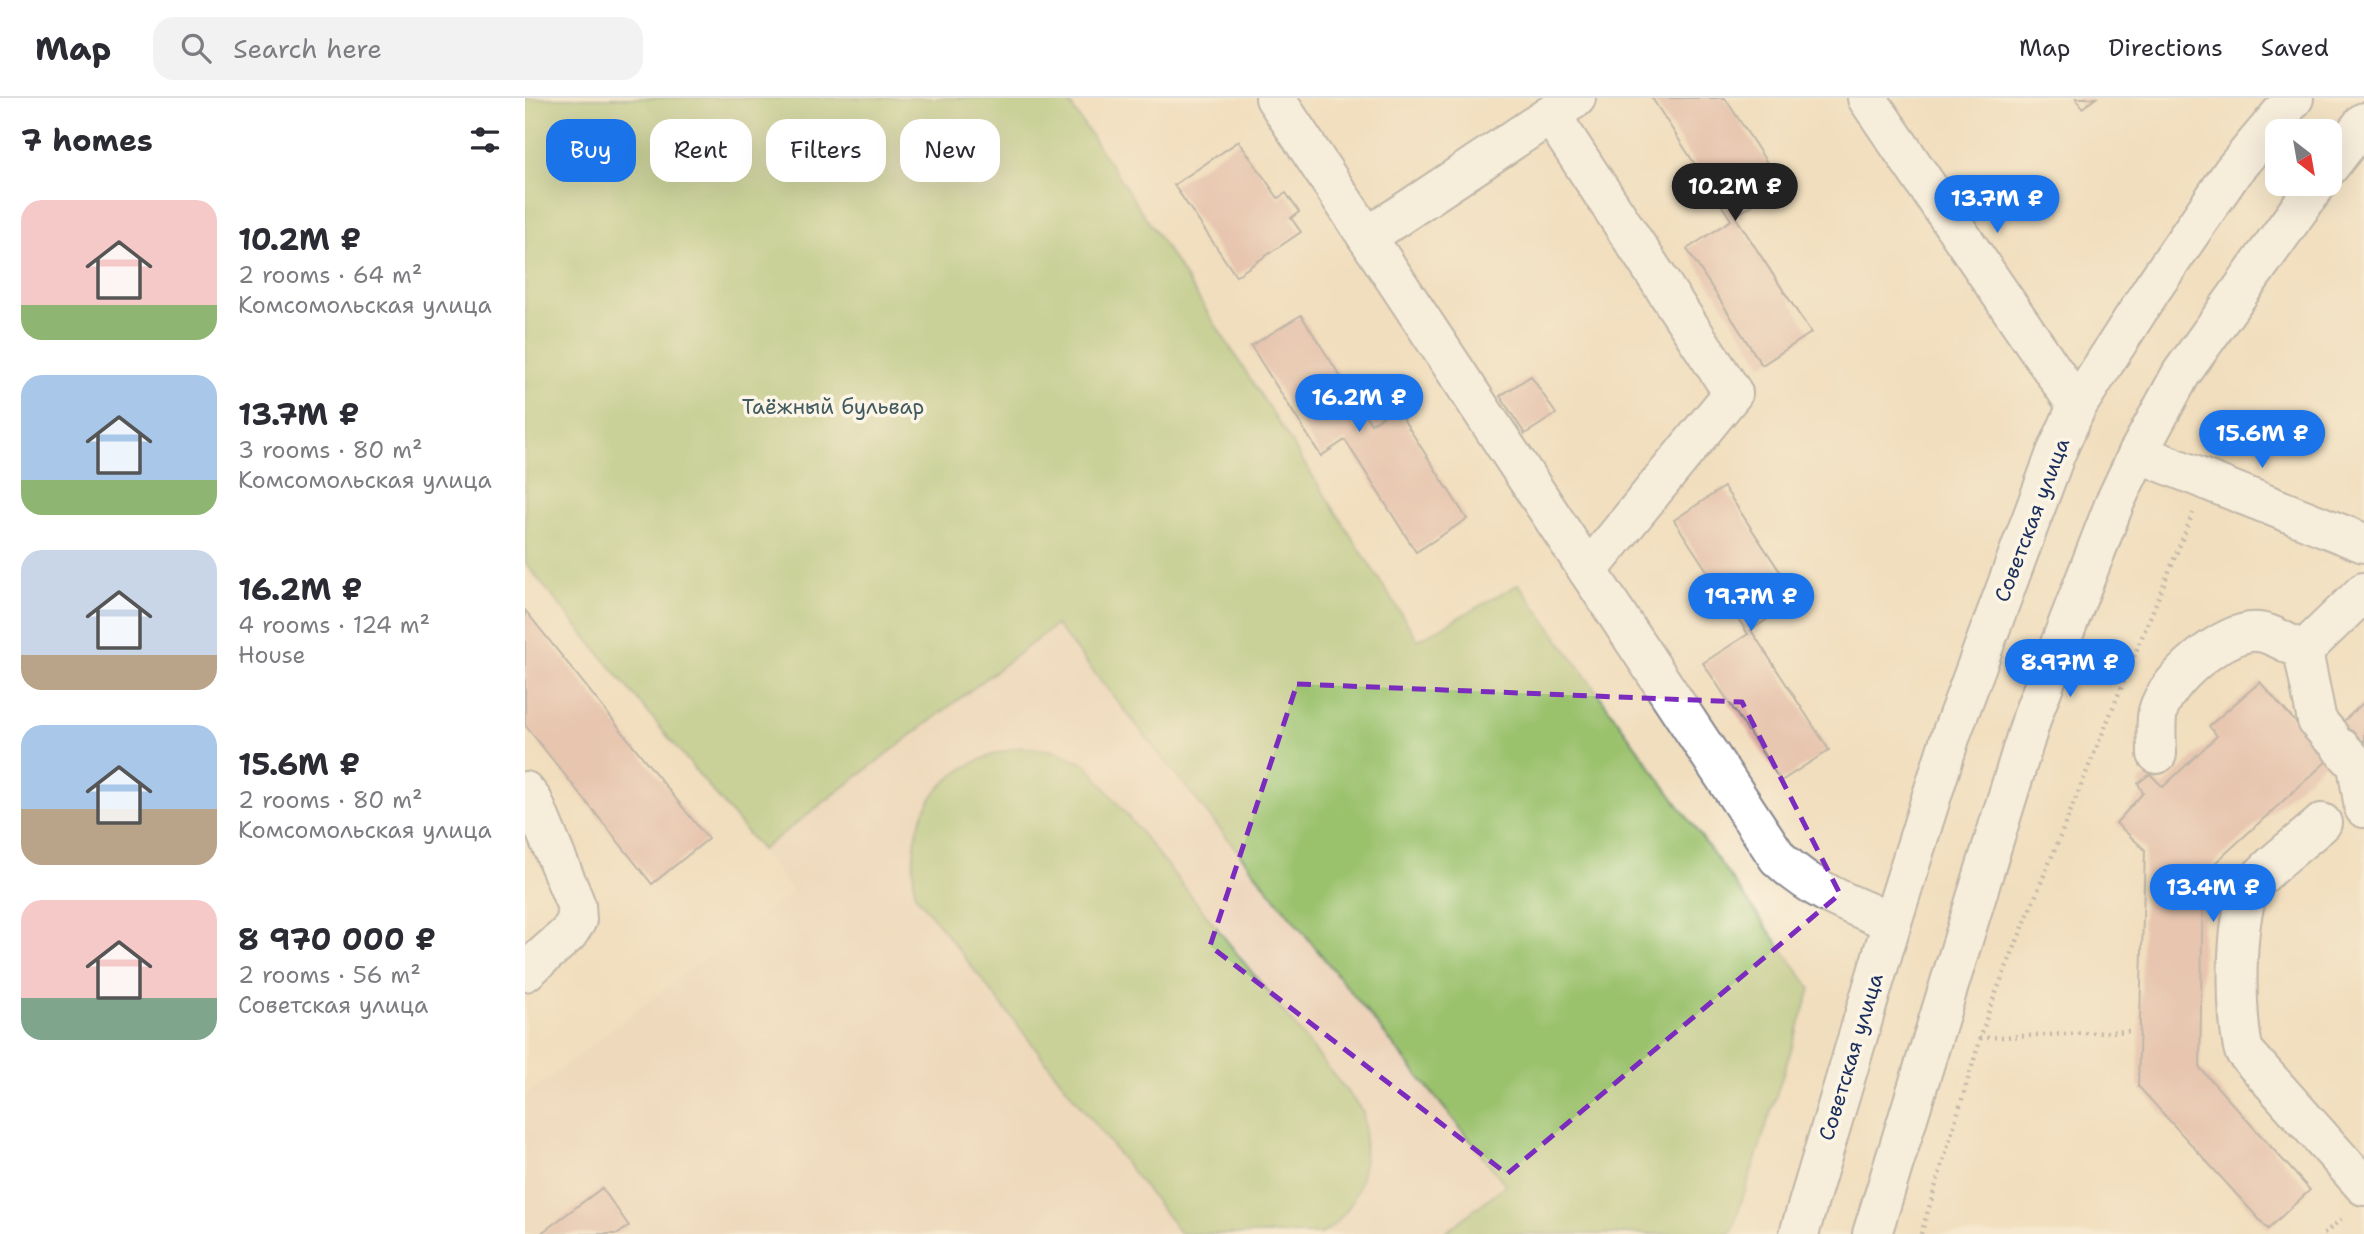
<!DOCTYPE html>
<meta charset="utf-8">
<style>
:root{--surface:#fff;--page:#f2f2f3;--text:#2b2b33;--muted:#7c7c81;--line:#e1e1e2;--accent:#1a73e8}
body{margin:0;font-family:"Shantell Sans",sans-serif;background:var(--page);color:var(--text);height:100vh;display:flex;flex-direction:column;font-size:26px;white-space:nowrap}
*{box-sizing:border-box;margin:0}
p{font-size:23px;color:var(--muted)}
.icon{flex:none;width:38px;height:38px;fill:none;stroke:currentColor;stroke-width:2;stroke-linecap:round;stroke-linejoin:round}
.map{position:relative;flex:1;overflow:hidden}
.sheet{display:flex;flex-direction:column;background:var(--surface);width:525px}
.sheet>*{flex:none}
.hud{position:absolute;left:21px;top:21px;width:665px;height:63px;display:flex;gap:14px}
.needle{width:46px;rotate:149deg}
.tools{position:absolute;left:1740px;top:21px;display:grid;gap:14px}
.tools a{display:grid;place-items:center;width:77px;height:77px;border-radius:14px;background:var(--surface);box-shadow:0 7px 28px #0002;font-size:35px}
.price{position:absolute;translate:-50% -60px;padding:0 16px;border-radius:24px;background:var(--accent);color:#fff;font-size:23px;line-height:46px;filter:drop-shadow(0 2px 4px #0008)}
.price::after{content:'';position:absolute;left:50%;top:42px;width:21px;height:16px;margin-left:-10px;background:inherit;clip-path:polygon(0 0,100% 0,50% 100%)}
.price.active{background:#222;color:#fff}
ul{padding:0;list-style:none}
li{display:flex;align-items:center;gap:21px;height:175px;padding:0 21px}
li span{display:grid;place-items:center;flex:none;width:196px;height:140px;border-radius:21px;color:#555}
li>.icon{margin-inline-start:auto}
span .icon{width:84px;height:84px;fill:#fffc;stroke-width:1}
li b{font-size:30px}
h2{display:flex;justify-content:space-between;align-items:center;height:84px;padding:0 21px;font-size:30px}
.pill{padding:0 24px;border-radius:21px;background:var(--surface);box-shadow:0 7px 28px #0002;font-size:24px;line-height:63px}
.pill.active{background:var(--accent);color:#fff}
header{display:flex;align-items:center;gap:42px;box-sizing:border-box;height:98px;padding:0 35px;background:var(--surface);border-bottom:2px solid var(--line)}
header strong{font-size:33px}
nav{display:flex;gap:38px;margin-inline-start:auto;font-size:24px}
.search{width:490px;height:63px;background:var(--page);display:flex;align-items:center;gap:18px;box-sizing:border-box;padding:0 24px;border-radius:21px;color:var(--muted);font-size:26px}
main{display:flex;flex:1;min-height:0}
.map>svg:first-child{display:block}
.built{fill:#ecd3ba}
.green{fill:#9ac16c;stroke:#5a7865;stroke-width:2}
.building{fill:#dca69e}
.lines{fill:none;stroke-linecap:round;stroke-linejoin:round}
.minor-casing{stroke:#86868e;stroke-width:42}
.path{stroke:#86868e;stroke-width:4.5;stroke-dasharray:2 5;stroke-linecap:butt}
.minor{stroke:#fff;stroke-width:38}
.marked{fill:none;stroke:#7b2cbf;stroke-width:5;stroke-dasharray:14 9;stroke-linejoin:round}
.labels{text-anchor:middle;stroke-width:7;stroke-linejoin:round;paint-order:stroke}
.park-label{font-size:21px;fill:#415b62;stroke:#fcf5e5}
.street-label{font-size:21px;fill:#1b2f5e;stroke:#fcf5e5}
</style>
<header>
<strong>Map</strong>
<div class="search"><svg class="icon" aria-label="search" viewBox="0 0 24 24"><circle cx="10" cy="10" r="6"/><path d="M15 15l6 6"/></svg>Search here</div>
<nav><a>Map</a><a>Directions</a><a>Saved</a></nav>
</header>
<main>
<section class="sheet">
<h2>7 homes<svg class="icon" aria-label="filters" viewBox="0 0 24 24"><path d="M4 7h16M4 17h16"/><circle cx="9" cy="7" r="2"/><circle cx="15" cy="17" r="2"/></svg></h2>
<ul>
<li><span style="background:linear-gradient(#f6c9c9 75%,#8fb573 0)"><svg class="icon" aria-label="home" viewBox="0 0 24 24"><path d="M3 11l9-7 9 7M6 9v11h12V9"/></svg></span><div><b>10.2M ₽</b><p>2 rooms · 64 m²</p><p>Комсомольская улица</p></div></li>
<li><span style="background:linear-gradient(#a9c7e8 75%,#8fb573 0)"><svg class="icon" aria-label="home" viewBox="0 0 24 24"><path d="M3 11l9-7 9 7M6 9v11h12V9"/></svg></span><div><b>13.7M ₽</b><p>3 rooms · 80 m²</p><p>Комсомольская улица</p></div></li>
<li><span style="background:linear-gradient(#c9d6e8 75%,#b9a48a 0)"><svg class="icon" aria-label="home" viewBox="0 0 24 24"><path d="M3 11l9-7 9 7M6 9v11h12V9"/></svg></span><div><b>16.2M ₽</b><p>4 rooms · 124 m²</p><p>House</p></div></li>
<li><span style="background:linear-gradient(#a9c7e8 60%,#b9a48a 0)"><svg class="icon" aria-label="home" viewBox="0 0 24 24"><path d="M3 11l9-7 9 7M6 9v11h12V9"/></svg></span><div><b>15.6M ₽</b><p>2 rooms · 80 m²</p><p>Комсомольская улица</p></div></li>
<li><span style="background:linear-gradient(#f6c9c9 70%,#7fa58c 0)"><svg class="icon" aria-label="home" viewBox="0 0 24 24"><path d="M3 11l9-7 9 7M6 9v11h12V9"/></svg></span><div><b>8 970 000 ₽</b><p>2 rooms · 56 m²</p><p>Советская улица</p></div></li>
</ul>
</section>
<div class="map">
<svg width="1839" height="1136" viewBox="0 0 1839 1136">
<rect width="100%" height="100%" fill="#fcf5e5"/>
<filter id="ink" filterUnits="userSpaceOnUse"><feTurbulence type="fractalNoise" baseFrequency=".0143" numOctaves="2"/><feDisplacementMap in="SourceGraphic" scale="14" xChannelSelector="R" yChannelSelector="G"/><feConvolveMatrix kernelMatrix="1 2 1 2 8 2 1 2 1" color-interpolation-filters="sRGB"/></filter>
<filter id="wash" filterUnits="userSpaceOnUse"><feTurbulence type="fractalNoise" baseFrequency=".00686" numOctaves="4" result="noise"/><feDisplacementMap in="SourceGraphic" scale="28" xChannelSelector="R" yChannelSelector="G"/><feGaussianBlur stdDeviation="1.57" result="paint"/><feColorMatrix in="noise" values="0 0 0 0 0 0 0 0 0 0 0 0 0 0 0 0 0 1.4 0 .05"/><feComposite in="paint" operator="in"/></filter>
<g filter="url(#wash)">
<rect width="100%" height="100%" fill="#f1debe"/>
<polygon class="built" points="531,526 981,1088 918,1136 0,1136 0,998 267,794 236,752"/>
<g class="green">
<polygon points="0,0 541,0 647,159 893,542 994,486 1286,891 1206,1136 918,1136 981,1087 531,527 236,752 0,465"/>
<path d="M 497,649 L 531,653 L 562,667 L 838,1014 C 843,1061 840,1107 797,1136 L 656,1136 L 390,796 C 380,712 414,666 497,649 Z"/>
</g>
<g id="blocks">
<g class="building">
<polygon points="1127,0 1200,0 1257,88 1210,118 1286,235 1237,267 1162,151 1206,122"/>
<polygon points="1551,0 1571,0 1557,10"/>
<polygon points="714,43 753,100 761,95 774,114 766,120 776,134 711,178 649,87"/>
<polygon points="776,217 846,326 871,310 942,421 891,454 820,342 796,358 726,248"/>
<polygon points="1006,278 1031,316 1000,336 975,298"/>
<polygon points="1199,389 1273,501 1226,532 1304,652 1256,683 1178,565 1223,536 1149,422"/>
<polygon points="0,512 183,741 127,786 0,627"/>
<polygon points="1735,584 1792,648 1839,604 1839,655 1826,641 1678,776 1675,970 1785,1092 1743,1131 1613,988 1620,752 1591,725 1618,695 1613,685 1625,676 1638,689 1692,638 1684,628"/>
<polygon points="77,1090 104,1128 93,1136 15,1136"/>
</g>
</g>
</g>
<g filter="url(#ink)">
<use href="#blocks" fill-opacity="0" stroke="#86868e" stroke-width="2"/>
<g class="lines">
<defs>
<g id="minor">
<polyline points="750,0 842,139"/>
<path d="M 1051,0 L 842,139 L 1253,760 C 1288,793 1323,806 1367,824"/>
<polyline points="1342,0 1552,308"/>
<polyline points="1026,17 1208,295 1063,473"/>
<polyline points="1804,69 1839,24"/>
<polyline points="1613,355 1839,445"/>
<polyline points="1804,637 1792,623 1778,553 1839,494"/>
<polyline points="1816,650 1832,667 1839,710"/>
<path d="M 1632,656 C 1632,643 1630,626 1633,613 C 1641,582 1700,531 1733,534 C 1747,535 1765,547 1778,553"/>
<polyline points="0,693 8,703 51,807 52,822 43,836 0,874"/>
<path d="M 1797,725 C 1780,741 1734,774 1725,792 C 1709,820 1710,922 1719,953 L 1839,1088"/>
<polyline points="1274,1136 1367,824 1427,634 1531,355 1552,308 1627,191 1708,73 1769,0"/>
<polyline points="1347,1136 1509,613 1590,404 1613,355 1656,276 1792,86"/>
</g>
</defs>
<use href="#minor" class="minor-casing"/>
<g class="path">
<polyline points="1455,940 1606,933"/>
<polyline points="1396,1136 1465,909 1668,415"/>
<polyline points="1799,1136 1819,1118"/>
</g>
<use href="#minor" class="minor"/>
</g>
</g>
<path d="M0 0H1839V1136H0ZM 772,586 L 1217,604 L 1315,796 L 982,1076 L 685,848 Z" fill="#f1debe" fill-opacity=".55" fill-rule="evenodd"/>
<path class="marked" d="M 772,586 L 1217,604 L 1315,796 L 982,1076 L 685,848 Z"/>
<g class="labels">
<g class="park-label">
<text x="308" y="316">Таёжный бульвар</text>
</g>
<g class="street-label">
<text transform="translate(1507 422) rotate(-69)" y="7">Советская улица</text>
<text transform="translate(1326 959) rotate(-73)" y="7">Советская улица</text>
</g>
</g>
</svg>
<div class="tools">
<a><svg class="needle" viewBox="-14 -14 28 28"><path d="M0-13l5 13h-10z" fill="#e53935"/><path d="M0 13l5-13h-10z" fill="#7c7c81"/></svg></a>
</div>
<b class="price active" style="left:1210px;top:125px">10.2M ₽</b>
<b class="price" style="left:1472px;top:137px">13.7M ₽</b>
<b class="price" style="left:834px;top:336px">16.2M ₽</b>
<b class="price" style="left:1737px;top:372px">15.6M ₽</b>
<b class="price" style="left:1226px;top:535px">19.7M ₽</b>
<b class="price" style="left:1545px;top:601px">8.97M ₽</b>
<b class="price" style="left:1688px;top:826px">13.4M ₽</b>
<div class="hud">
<a class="pill active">Buy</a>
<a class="pill">Rent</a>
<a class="pill">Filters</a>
<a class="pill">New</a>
</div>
</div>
</main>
